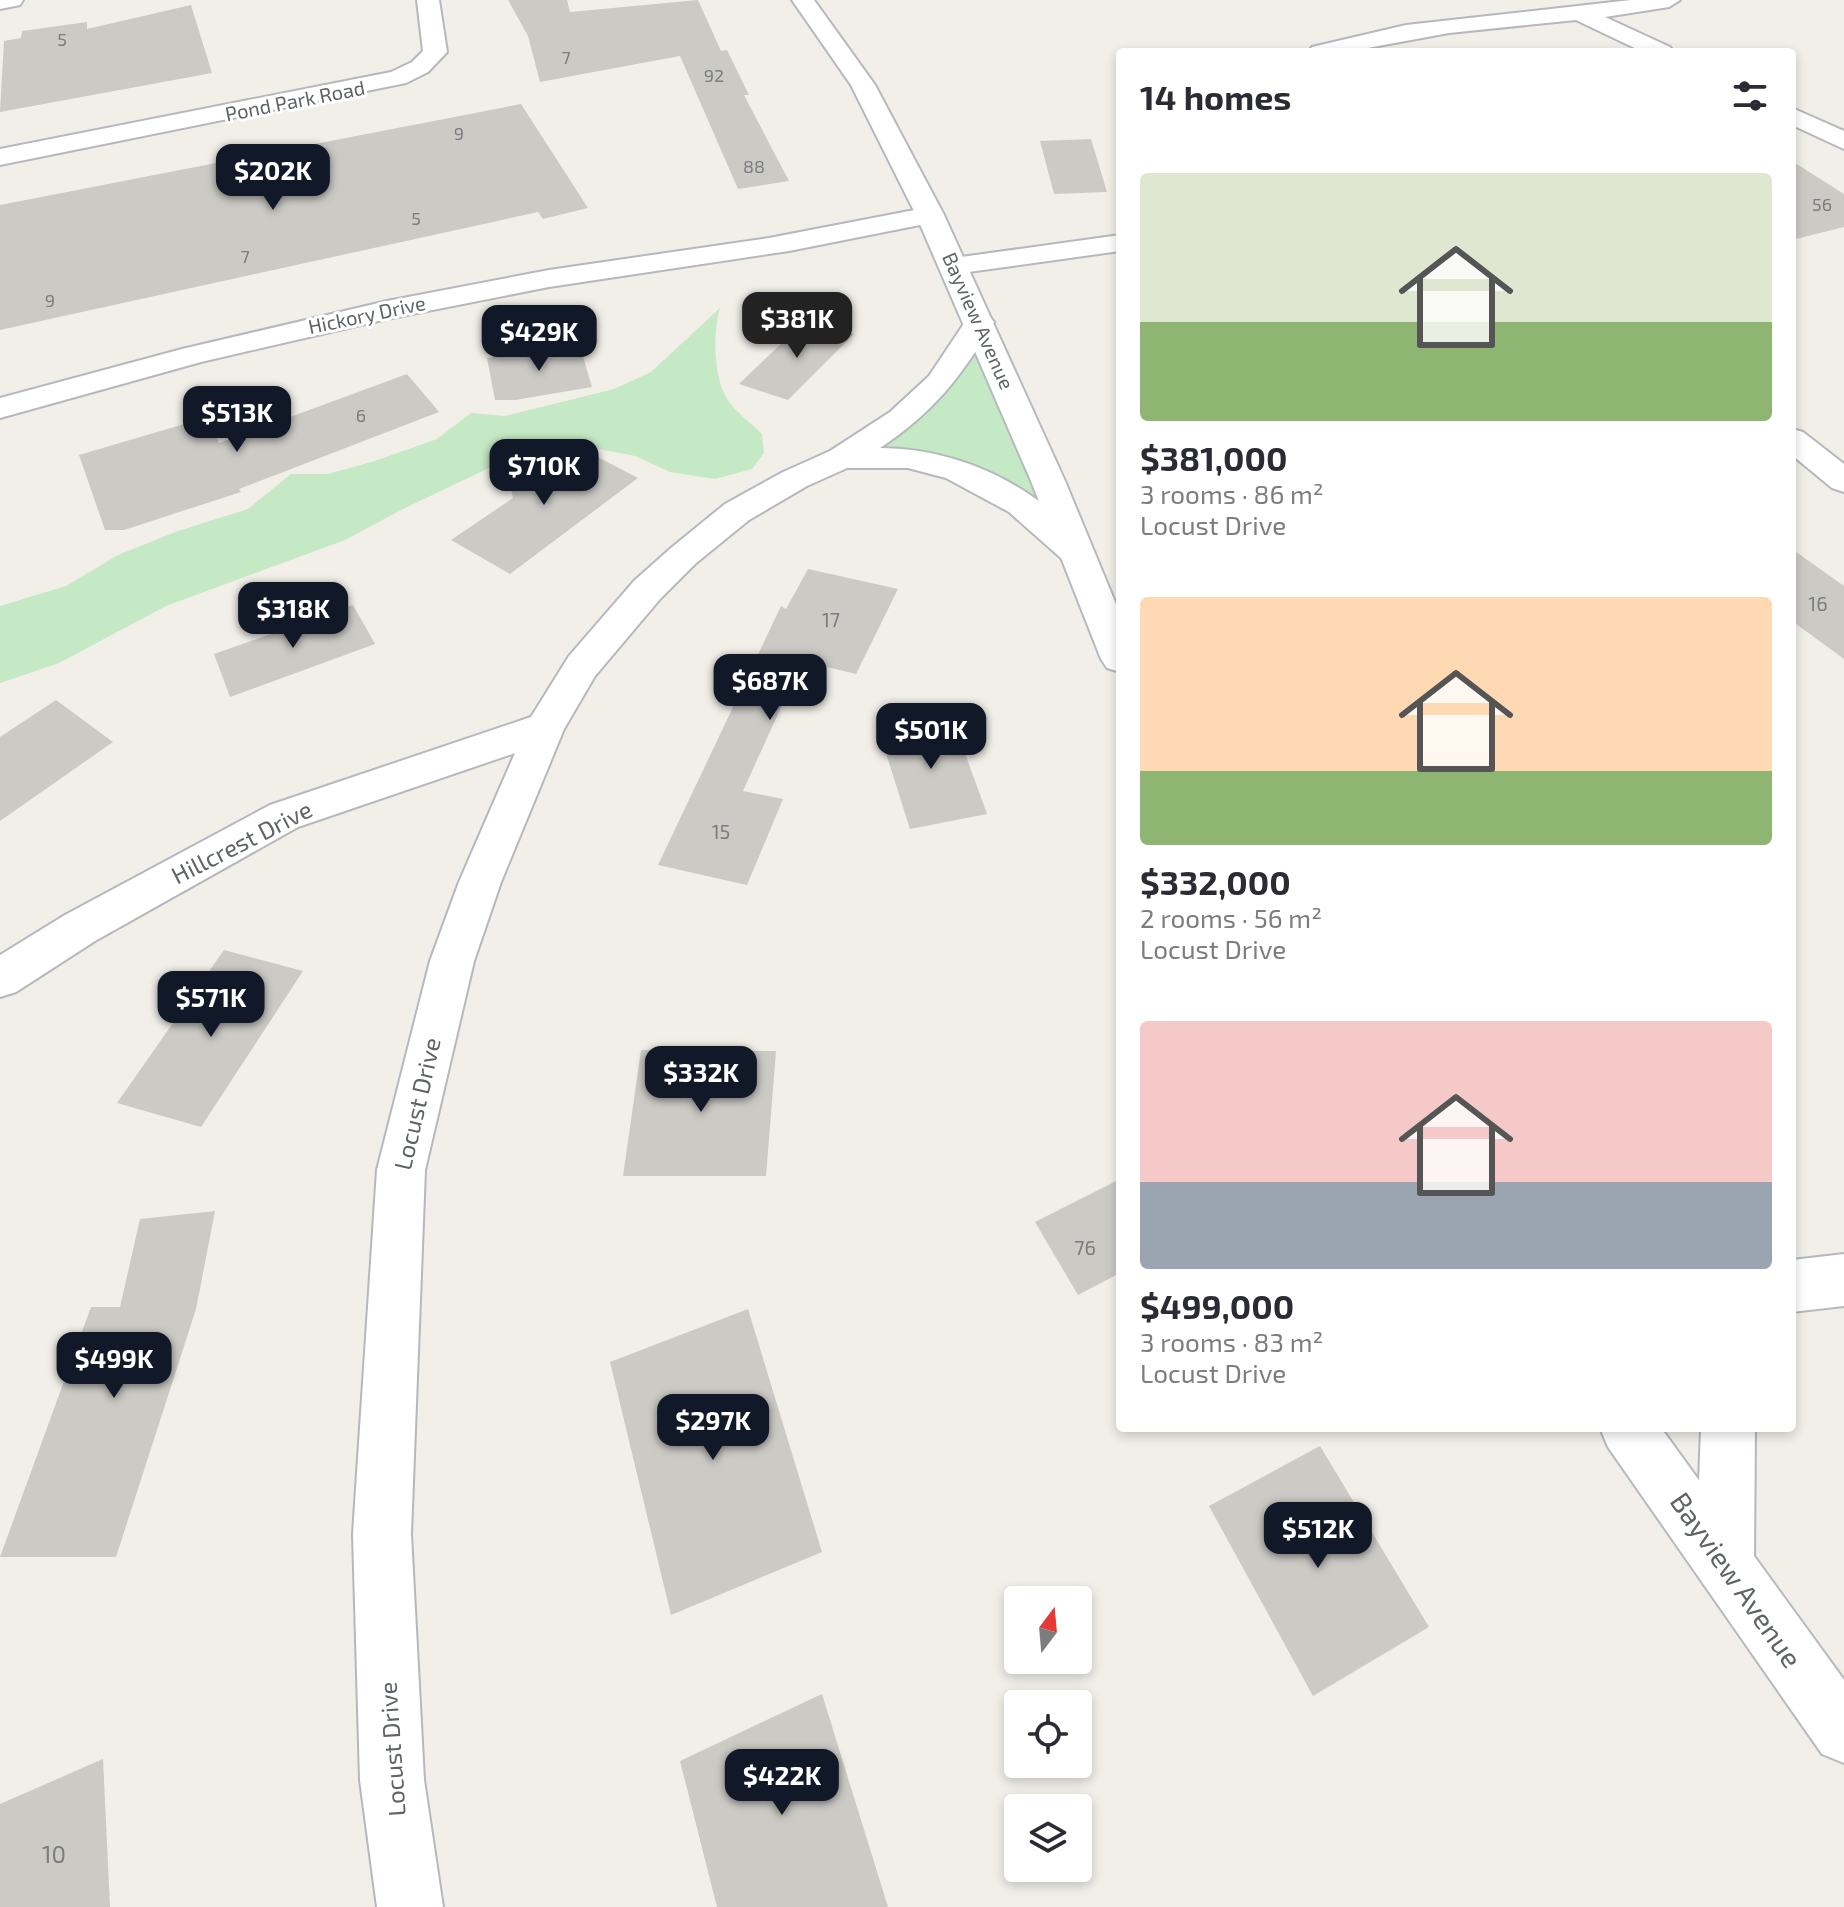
<!DOCTYPE html>
<meta charset="utf-8">
<style>
:root{--surface:#fff;--page:#f7f7f7;--text:#2b2b33;--muted:#7c7c81;--accent:#111827}
body{margin:0;font-family:"Exo 2",sans-serif;background:var(--page);color:var(--text);height:100vh;display:flex;flex-direction:column;font-size:30px;white-space:nowrap}
*{box-sizing:border-box;margin:0}
p{font-size:26px;color:var(--muted)}
.icon{flex:none;width:44px;height:44px;fill:none;stroke:currentColor;stroke-width:2;stroke-linecap:round;stroke-linejoin:round}
.map{position:relative;flex:1;overflow:hidden}
.details{position:absolute;left:1116px;top:48px;width:680px;height:1384px;display:flex;flex-direction:column;background:var(--surface);border-radius:8px;box-shadow:0 4px 12px #0003}
.details>*{flex:none}
.needle{width:52px;rotate:16deg}
.buttons{position:absolute;left:1004px;top:1586px;display:grid;gap:16px}
.buttons a{display:grid;place-items:center;width:88px;height:88px;border-radius:8px;background:var(--surface);box-shadow:0 4px 12px #0003;font-size:40px}
.price{position:absolute;translate:-50% -68px;padding:0 18px;border-radius:16px;background:var(--accent);color:#fff;font-size:26px;line-height:52px;filter:drop-shadow(0 2px 4px #0008)}
.price::after{content:'';position:absolute;left:50%;top:48px;width:24px;height:18px;margin-left:-12px;background:inherit;clip-path:polygon(0 0,100% 0,50% 100%)}
.price.selected{background:#222;color:#fff}
ul{padding:0;list-style:none}
li{display:grid;align-content:center;gap:16px;height:424px;padding:0 24px}
li span{display:grid;place-items:center;height:248px;border-radius:8px;color:#555}
li>.icon{margin-inline-start:auto}
span .icon{width:144px;height:144px;fill:#fffc;stroke-width:1}
li b{font-size:34px}
h2{display:flex;justify-content:space-between;align-items:center;height:96px;padding:0 24px;font-size:34px}
.map>svg:first-child{display:block}
.green{fill:#c5e8c5}
.building{fill:#cccac5}
.lines{fill:none;stroke-linecap:round;stroke-linejoin:round}
.minor-casing{stroke:#b5b8bc;stroke-width:4}
.secondary-casing{stroke:#b6babf;stroke-width:4}
.minor{fill:#fff;fill-rule:evenodd}
.secondary{fill:#fff;fill-rule:evenodd}
.labels{text-anchor:middle;stroke-width:6;stroke-linejoin:round;paint-order:stroke}
.far-number-label{font-size:18px;fill:#7a7d7f}
.far-street-label{font-size:20px;fill:#5f6368;stroke:#fff}
.number-label{font-size:20px;fill:#7a7d7f}
.street-label{font-size:24px;fill:#5f6368;stroke:#fff}
.near-number-label{font-size:24px;fill:#7a7d7f}
.near-street-label{font-size:28px;fill:#5f6368;stroke:#fff}
</style>
<div class="map">
<svg width="1844" height="1907" viewBox="0 0 1844 1907">
<rect width="100%" height="100%" fill="#f1efe8"/>
<g class="green">
<path d="M 720,308 C 713,332 713,374 726,397 C 734,411 751,423 762,434 L 764,453 L 752,469 L 715,479 L 670,472 L 635,456 L 599,449 L 553,449 L 512,457 L 403,509 L 345,540 L 166,606 L 59,663 L 0,683 L 0,606 L 66,586 L 118,555 L 178,531 L 248,509 L 291,474 L 328,474 L 375,461 L 437,439 L 471,413 L 505,416 L 614,389 L 651,372 Z"/>
<polygon points="978,332 1059,527 1016,496 860,453"/>
</g>
<g class="building">
<polygon points="508,0 567,0 570,12 698,0 721,51 727,50 749,95 744,95 789,181 738,189 680,56 540,82 528,36"/>
<polygon points="191,5 212,73 0,112 4,41 21,38 22,31 87,22 87,29"/>
<polygon points="521,104 588,208 543,219 538,212 0,330 0,205"/>
<polygon points="1091,139 1107,192 1054,194 1040,141"/>
<polygon points="1792,161 1844,194 1844,227 1792,240"/>
<polygon points="807,319 854,334 788,400 739,384"/>
<polygon points="579,343 592,387 515,400 495,400 487,358"/>
<polygon points="407,374 439,412 239,489 241,492 124,530 105,530 79,455 208,417 219,443"/>
<polygon points="569,442 638,478 510,574 451,540 513,498 510,484"/>
<polygon points="1792,549 1844,586 1844,659 1792,621"/>
<polygon points="808,569 898,589 856,674 802,661 743,791 783,799 747,885 658,865 781,606 786,609"/>
<polygon points="353,605 375,644 230,697 214,654"/>
<polygon points="56,700 113,742 0,821 0,737"/>
<polygon points="950,712 987,814 910,829 877,725"/>
<polygon points="224,950 303,971 201,1127 117,1103"/>
<polygon points="641,1050 776,1051 766,1176 623,1176"/>
<polygon points="1120,1179 1120,1273 1078,1295 1035,1222"/>
<polygon points="215,1211 196,1309 116,1557 0,1557 91,1307 120,1307 140,1219"/>
<polygon points="748,1309 822,1552 671,1615 610,1362"/>
<polygon points="1320,1446 1429,1627 1313,1696 1209,1506"/>
<polygon points="822,1694 888,1907 717,1907 680,1761"/>
<polygon points="103,1759 110,1907 0,1907 0,1804"/>
</g>
<g class="lines">
<defs>
<g id="minor">
<polygon points="0,0 23,0 20,5 0,9"/>
<polygon points="417,0 439,0 447,52 428,72 406,83 0,165 0,149 391,72 412,62 423,51"/>
<polygon points="1631,0 1680,0 1669,7 1605,17 1670,47 1674,52 1643,52 1576,20 1449,33 1346,52 1308,52 1312,47 1406,25"/>
<polygon points="1792,108 1844,131 1844,149 1792,125"/>
<polygon points="930,207 940,209 944,215 940,221 789,251 549,287 387,319 201,362 0,418 0,398 182,349 387,301 549,270 769,238"/>
<polygon points="1120,235 1120,251 954,274 944,272 940,266 944,260 954,258"/>
<path d="M 979,313 L 989,316 L 994,322 C 961,377 934,412 880,448 C 934,448 989,466 1033,497 C 1052,509 1068,527 1085,542 L 1090,550 L 1085,558 L 1073,562 L 1061,558 L 1009,512 L 946,478 L 908,468 L 847,468 L 807,486 L 749,520 L 695,564 L 660,599 L 595,676 L 564,729 L 501,882 L 474,961 L 425,1170 L 411,1534 L 424,1780 L 443,1907 L 377,1907 L 360,1780 L 353,1534 L 377,1170 L 430,961 L 459,882 L 515,753 L 298,827 L 95,941 L 16,992 L 0,997 L 0,955 L 65,915 L 270,805 L 531,717 L 569,656 L 634,581 L 671,548 L 725,504 L 783,472 L 830,451 L 890,412 L 929,376 L 969,316 Z"/>
<polygon points="1792,429 1803,432 1844,464 1844,492 1832,488 1792,455"/>
<polygon points="1844,1254 1844,1306 1792,1312 1792,1260"/>
<polygon points="1701,1428 1755,1428 1754,1564 1746,1585 1725,1593 1704,1585 1696,1564"/>
</g>
<g id="secondary">
<polygon points="792,0 814,0 875,85 944,215 1065,481 1120,614 1120,672 1107,668 1101,659 1031,481 916,215 851,85"/>
<polygon points="1600,1428 1661,1428 1844,1680 1844,1763 1822,1754 1608,1447"/>
</g>
</defs>
<use href="#minor" class="minor-casing"/>
<use href="#secondary" class="secondary-casing"/>
<use href="#minor" class="minor"/>
<use href="#secondary" class="secondary"/>
</g>
<g class="labels">
<g class="far-number-label">
<text x="62" y="46">5</text>
<text x="566" y="64">7</text>
<text x="714" y="82">92</text>
<text x="459" y="140">9</text>
<text x="754" y="173">88</text>
<text x="1822" y="211">56</text>
<text x="416" y="225">5</text>
<text x="245" y="263">7</text>
<text x="50" y="307">9</text>
<text x="361" y="422">6</text>
</g>
<g class="far-street-label">
<text transform="translate(295 101) rotate(-11)" y="7">Pond Park Road</text>
<text transform="translate(367 315) rotate(-12)" y="7">Hickory Drive</text>
<text transform="translate(978 321) rotate(66)" y="7">Bayview Avenue</text>
</g>
<g class="number-label">
<text x="1818" y="611">16</text>
<text x="831" y="627">17</text>
<text x="721" y="839">15</text>
<text x="1085" y="1255">76</text>
</g>
<g class="street-label">
<text transform="translate(242 843) rotate(-27)" y="8">Hillcrest Drive</text>
<text transform="translate(418 1104) rotate(-77)" y="8">Locust Drive</text>
<text transform="translate(393 1749) rotate(-94)" y="8">Locust Drive</text>
</g>
<g class="near-number-label">
<text x="54" y="1863">10</text>
</g>
<g class="near-street-label">
<text transform="translate(1736 1580) rotate(55)" y="10">Bayview Avenue</text>
</g>
</g>
</svg>
<div class="buttons">
<a><svg class="needle" viewBox="-14 -14 28 28"><path d="M0-13l5 13h-10z" fill="#e53935"/><path d="M0 13l5-13h-10z" fill="#7c7c81"/></svg></a>
<a><svg class="icon" aria-label="locate" viewBox="0 0 24 24"><circle cx="12" cy="12" r="6"/><path d="M12 2v4M12 18v4M2 12h4M18 12h4"/></svg></a>
<a><svg class="icon" aria-label="layers" viewBox="0 0 24 24"><path d="M12 4l9 5-9 5-9-5zM3 14l9 5 9-5"/></svg></a>
</div>
<b class="price" style="left:273px;top:212px">$202K</b>
<b class="price selected" style="left:797px;top:360px">$381K</b>
<b class="price" style="left:539px;top:373px">$429K</b>
<b class="price" style="left:237px;top:454px">$513K</b>
<b class="price" style="left:544px;top:507px">$710K</b>
<b class="price" style="left:293px;top:650px">$318K</b>
<b class="price" style="left:770px;top:722px">$687K</b>
<b class="price" style="left:931px;top:771px">$501K</b>
<b class="price" style="left:211px;top:1039px">$571K</b>
<b class="price" style="left:701px;top:1114px">$332K</b>
<b class="price" style="left:114px;top:1400px">$499K</b>
<b class="price" style="left:713px;top:1462px">$297K</b>
<b class="price" style="left:1318px;top:1570px">$512K</b>
<b class="price" style="left:782px;top:1817px">$422K</b>
<section class="details">
<h2>14 homes<svg class="icon" aria-label="filters" viewBox="0 0 24 24"><path d="M4 7h16M4 17h16"/><circle cx="9" cy="7" r="2"/><circle cx="15" cy="17" r="2"/></svg></h2>
<ul>
<li><span style="background:linear-gradient(#dfe7d0 60%,#8fb573 0)"><svg class="icon" aria-label="home" viewBox="0 0 24 24"><path d="M3 11l9-7 9 7M6 9v11h12V9"/></svg></span><div><b>$381,000</b><p>3 rooms · 86 m²</p><p>Locust Drive</p></div></li>
<li><span style="background:linear-gradient(#ffd9b3 70%,#8fb573 0)"><svg class="icon" aria-label="home" viewBox="0 0 24 24"><path d="M3 11l9-7 9 7M6 9v11h12V9"/></svg></span><div><b>$332,000</b><p>2 rooms · 56 m²</p><p>Locust Drive</p></div></li>
<li><span style="background:linear-gradient(#f6c9c9 65%,#9aa5b1 0)"><svg class="icon" aria-label="home" viewBox="0 0 24 24"><path d="M3 11l9-7 9 7M6 9v11h12V9"/></svg></span><div><b>$499,000</b><p>3 rooms · 83 m²</p><p>Locust Drive</p></div></li>
</ul>
</section>
</div>
